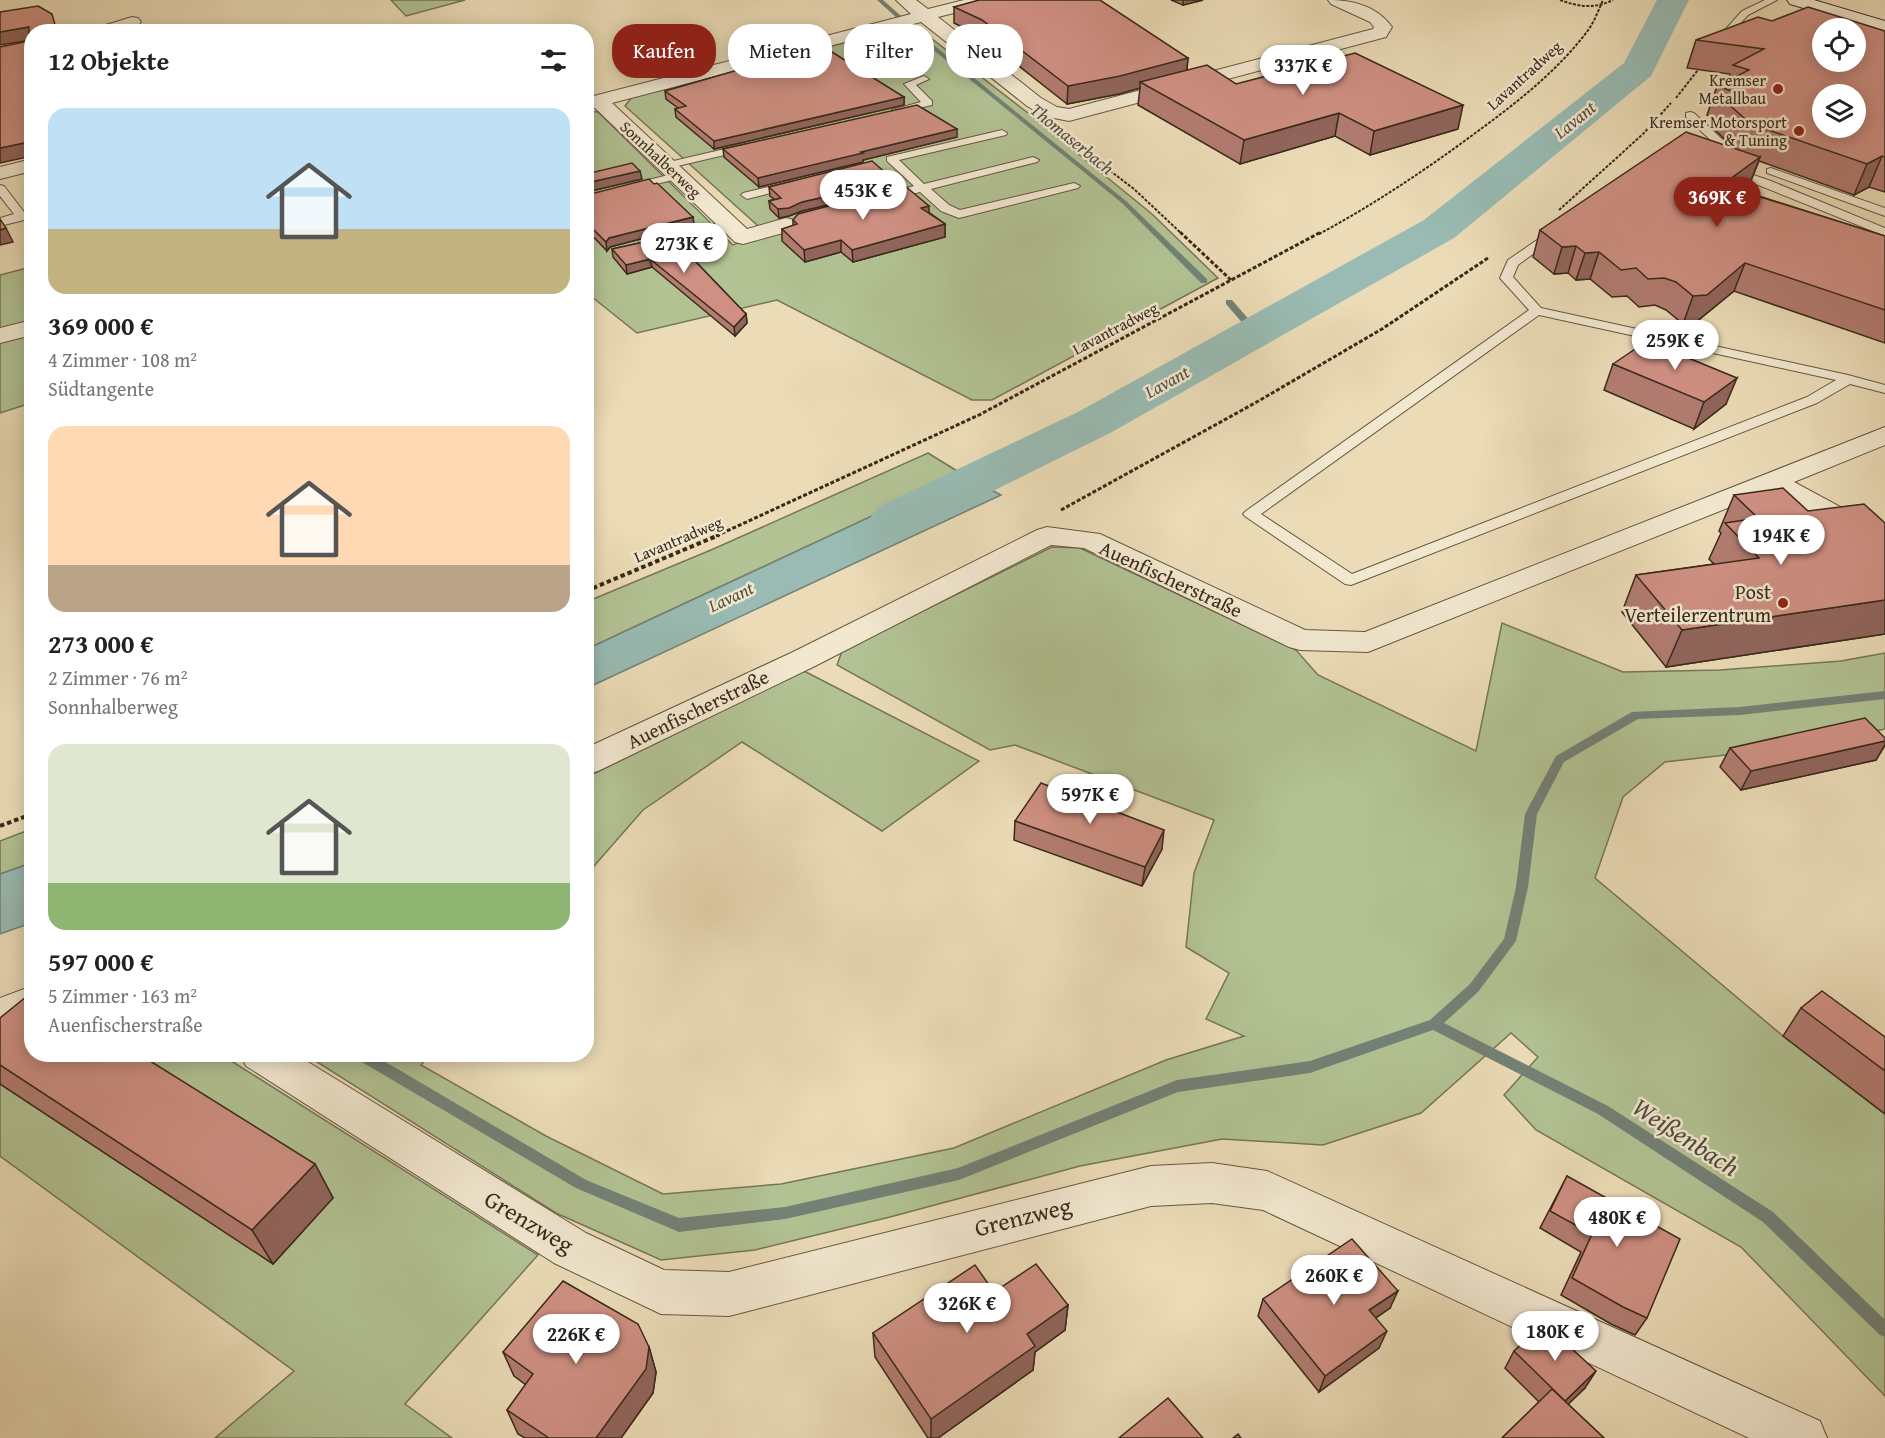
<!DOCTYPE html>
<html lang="de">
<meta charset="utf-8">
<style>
:root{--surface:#fff;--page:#f6f6f6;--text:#222;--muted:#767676;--accent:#8f2418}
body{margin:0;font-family:"Gentium Book Plus",serif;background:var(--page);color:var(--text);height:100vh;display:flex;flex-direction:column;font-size:22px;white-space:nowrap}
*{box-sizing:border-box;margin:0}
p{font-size:20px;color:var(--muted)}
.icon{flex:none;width:33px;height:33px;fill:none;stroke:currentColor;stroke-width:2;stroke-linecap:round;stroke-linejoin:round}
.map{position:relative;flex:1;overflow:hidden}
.details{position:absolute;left:24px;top:24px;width:570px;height:1038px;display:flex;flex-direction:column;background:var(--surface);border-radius:24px;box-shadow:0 3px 15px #0003}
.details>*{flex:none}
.hud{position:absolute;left:612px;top:24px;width:570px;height:54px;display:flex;gap:12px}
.controls{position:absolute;left:1812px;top:18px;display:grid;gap:12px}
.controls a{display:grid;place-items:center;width:54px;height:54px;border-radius:50%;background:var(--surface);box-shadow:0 3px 15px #0003;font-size:30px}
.price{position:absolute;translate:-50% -51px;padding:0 14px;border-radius:21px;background:#fff;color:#222;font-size:20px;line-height:39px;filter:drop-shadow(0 2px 3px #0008)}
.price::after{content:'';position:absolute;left:50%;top:36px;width:18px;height:14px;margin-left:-9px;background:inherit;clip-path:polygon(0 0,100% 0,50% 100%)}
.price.current{background:var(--accent);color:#fff}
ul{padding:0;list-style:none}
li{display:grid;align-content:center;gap:12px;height:318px;padding:0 24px}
li span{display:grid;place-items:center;height:186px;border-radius:18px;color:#555}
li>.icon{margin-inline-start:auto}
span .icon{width:108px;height:108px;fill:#fffc;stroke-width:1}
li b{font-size:26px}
h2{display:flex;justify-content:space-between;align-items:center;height:72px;padding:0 24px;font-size:26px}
.chip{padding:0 21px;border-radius:24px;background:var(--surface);box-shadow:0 3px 15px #0003;font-size:21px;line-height:54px}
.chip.current{background:var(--accent);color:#fff}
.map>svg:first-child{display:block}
.green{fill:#b2c293;stroke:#767656;stroke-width:1.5}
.water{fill:#99bbb3;stroke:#738176;stroke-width:1.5}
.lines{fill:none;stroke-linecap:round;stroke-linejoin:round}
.stream{fill:#738176;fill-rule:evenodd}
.river{fill:#99bbb3;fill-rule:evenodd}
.lane-casing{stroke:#665641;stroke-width:2}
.street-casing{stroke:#665641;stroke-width:2}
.secondary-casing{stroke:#39291a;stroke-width:2}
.path-far2{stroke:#39291a;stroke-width:2;stroke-dasharray:3 1.5;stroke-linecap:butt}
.path-far1{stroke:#39291a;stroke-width:3;stroke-dasharray:4 2;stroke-linecap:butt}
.path{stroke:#39291a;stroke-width:4;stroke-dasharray:4.5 3;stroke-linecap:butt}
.lane{fill:#f2e8d0;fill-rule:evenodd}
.street{fill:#f2e8d0;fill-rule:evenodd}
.secondary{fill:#f2e8d0;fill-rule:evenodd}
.wall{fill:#b27c71;stroke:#39291a;stroke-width:1.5}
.shaded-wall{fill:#91655c;stroke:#39291a;stroke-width:1.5}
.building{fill:#cf9083;stroke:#39291a;stroke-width:1.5;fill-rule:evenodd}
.poi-dot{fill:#8f2418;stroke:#f2e8d0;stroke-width:2}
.labels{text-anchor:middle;stroke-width:5;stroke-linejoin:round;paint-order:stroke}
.far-street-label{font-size:16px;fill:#39291a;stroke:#f2e8d0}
.far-poi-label{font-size:16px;fill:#39291a;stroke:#f2e8d0;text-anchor:end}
.far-water-label{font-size:18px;font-style:italic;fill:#514e40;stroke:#f2e8d0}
.street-label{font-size:20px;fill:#39291a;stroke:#f2e8d0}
.poi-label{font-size:20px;fill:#39291a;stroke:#f2e8d0;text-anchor:end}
.near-street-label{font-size:24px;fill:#39291a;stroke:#f2e8d0}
.near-water-label{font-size:26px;font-style:italic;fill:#514e40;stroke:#f2e8d0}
</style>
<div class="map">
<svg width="1885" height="1438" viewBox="0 0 1885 1438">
<rect width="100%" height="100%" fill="#ebdcb7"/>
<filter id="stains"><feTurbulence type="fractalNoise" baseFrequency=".00333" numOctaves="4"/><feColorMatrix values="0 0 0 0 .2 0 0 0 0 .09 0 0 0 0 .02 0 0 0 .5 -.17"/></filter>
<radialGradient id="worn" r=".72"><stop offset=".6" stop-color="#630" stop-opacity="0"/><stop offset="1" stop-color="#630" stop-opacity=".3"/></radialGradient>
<g class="green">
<polygon points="391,0 465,0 406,16"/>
<polygon points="914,25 1028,113 1152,214 1218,278 992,400 972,400 777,300 637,333 587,293 586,111 598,112 733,245 766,233 625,106 632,97"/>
<polygon points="31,267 31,403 0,413 0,275"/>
<polygon points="928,453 962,474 587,649 586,602 711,550"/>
<polygon points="1052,547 1080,548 1296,650 1318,675 1476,751 1502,623 1623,672 1720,670 1841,661 1885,653 1885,729 1805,746 1665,762 1623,797 1595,878 1783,1036 1885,1114 1885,1396 1741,1247 1536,1130 1504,1095 1538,1057 1511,1033 1421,1113 1323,1145 1222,1139 1080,1166 890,1217 755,1250 661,1260 556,1213 306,1055 429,1055 421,1065 546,1136 663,1194 781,1184 954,1148 1166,1060 1244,1036 1206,1019 1229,973 1186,947 1194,873 1214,820 1015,745 990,750 837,665 842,651"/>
<polygon points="804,671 979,761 882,831 742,742 643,810 587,874 587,777"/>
<polygon points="31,829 31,863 0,874 0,841"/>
<polygon points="0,1035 32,1054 222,1055 538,1255 405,1404 452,1438 215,1438 294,1371 0,1156"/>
</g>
<g class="water">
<polygon points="962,474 1001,495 587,688 587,649"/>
<polygon points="31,863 31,923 0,934 0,874"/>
</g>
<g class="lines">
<g class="stream">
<polygon points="877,0 883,0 901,16 901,18 897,18"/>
<polygon points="910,29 914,29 1126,201 1207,279 1207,283 1201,283 1122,203 910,31"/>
<polygon points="1226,300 1232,300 1258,330 1258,334 1252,334 1226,304"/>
<polygon points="1885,691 1885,699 1740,715 1638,719 1564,762 1537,814 1528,887 1516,941 1478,992 1444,1023 1608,1106 1773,1212 1885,1320 1885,1337 1880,1335 1763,1222 1598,1114 1433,1030 1310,1073 1178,1092 959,1180 785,1219 679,1232 576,1188 355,1058 354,1054 372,1054 586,1180 679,1218 785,1207 958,1168 1177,1080 1310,1061 1430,1020 1470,984 1504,939 1516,887 1525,814 1556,756 1632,712 1740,707"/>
</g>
<polygon class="river" points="1657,0 1689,0 1651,76 1454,238 1112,432 916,529 897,534 878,529 870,518 878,507 1078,412 1424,220 1624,63"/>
<defs>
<g id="lane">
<polygon points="1765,0 1777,0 1748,15 1722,44 1716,44 1716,40 1742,11"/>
<polygon points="924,76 929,79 916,85 932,101 932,105 892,114 892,110 921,102 904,84"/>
<polygon points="1690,112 1694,113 1741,157 1741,161 1733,161 1686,117 1686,113"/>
<polygon points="1002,130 1007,133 1006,135 899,160 924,184 1033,157 1039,160 1037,162 931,189 949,205 960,210 1074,183 1080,186 1078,188 959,218 941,211 920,192 888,200 882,196 884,194 914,186 887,161 887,157"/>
<polygon points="746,144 750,145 750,149 669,168 663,165 665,163"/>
<polygon points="1730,167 1771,181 1885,228 1885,236 1726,172 1724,170"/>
<polygon points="1771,168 1885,208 1885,216 1767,173 1767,169"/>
<polygon points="680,172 686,175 684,177 629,191 623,188 625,186"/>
<polygon points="794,181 798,182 798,186 747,199 741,195 743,193"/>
<polygon points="0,185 4,186 24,212 32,211 32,218 0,226 0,218 14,214 0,196"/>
<polygon points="730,220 734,221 734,227 649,248 643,244 645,241"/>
<path d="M 1556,227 L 1562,231 L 1560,234 L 1518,265 L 1513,277 L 1541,308 L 1848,375 L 1885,385 L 1885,393 L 1850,384 L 1817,403 L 1351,585 L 1345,584 L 1246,517 L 1243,514 L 1246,511 L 1529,310 L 1500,278 L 1508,260 ZM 1539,315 L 1836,380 L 1807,397 L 1352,574 L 1261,514 Z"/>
</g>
<g id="street">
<path d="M 896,0 L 916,0 L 928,9 L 964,0 L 993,0 L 990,4 L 938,17 L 1041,98 L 1057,107 L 1069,109 L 1373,29 L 1374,27 L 1370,22 L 1331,4 L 1328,0 C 1353,0 1377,6 1392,27 L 1386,37 L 1069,121 L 1044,116 L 1027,106 L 921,22 L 612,103 L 747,229 L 786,218 L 794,220 L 797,225 L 794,230 L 743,244 L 735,242 L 595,108 L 586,110 L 586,98 L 911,14 Z"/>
<path d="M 132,17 L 138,18 L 141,22 C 131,35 108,32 93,32 L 96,28 Z"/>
<polygon points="32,159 32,171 0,179 0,167"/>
<polygon points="32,320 32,335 0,343 0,328"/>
<polygon points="1885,427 1885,445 1794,482 1885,531 1885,552 1875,549 1770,491 1368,652 1300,650 1289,647 1084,548 1051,545 815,666 598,771 586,774 586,748 793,652 1037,530 1047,527 1100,534 1305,630 1365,632"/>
<polygon points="32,986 32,1019 0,1031 0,998"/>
<polygon points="240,1054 295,1054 586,1233 664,1270 729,1272 1151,1166 1212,1163 1267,1171 1820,1421 1827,1438 1749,1438 1263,1210 1212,1203 1151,1206 729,1316 661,1314 554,1263 246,1066"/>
</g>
<polygon id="secondary" points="1787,0 1814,0 1885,21 1885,32 1790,4"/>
</defs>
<use href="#lane" class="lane-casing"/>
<use href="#street" class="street-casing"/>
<use href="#secondary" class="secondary-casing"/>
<g class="path-far2">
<path d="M 1560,0 C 1579,7 1595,9 1613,0"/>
<polyline points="1676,98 1701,66"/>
<polyline points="1067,138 1134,189 1182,234"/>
<polyline points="1559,210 1643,134 1671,103"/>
<path d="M 1319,234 C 1373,205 1424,171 1474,134 C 1515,104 1558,71 1589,29 C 1595,20 1599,9 1603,0"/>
</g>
<g class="path-far1">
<polyline points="1180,232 1232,281"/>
<polyline points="1061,510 1255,403 1382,329 1488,258"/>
<polyline points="716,536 979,415 1321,232"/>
</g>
<g class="path">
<polyline points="586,591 719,535"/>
<polyline points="0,826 32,814"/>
</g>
<use href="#lane" class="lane"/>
<use href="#street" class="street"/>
<use href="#secondary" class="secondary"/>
</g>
<g class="wall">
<polygon points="1171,0 1203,0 1183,5"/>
<polygon points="954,7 1188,58 1187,70 1236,84 1458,129 1370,155 1335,136 1240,164 1138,105 1140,88 1119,94 1067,104 982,37 954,23"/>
<polygon points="1772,21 1885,31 1885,192 1869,187 1854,195 1759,161 1750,183 1740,190 1885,236 1885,343 1734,291 1696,322 1683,324 1666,310 1655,305 1639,307 1627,296 1612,297 1590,279 1576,280 1568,273 1554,274 1533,257 1540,230 1734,148 1716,131 1720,120 1707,115 1717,86 1728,81 1730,74 1687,68 1696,40"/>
<polygon points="746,62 904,97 904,105 714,149 676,117 675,109 678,108 666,99 665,91 746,68"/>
<polygon points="957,137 863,160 863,162 759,187 724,157 723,149"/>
<polygon points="586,174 642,179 587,192 694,225 610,247 607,251 586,229"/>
<polygon points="769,187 895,188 945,224 945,237 853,262 841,252 805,262 782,241 782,229 793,226 793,220 871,195 802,211 789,216 779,218 770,209 769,201 774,199 770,196"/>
<polygon points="671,236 746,314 747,323 735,336 652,267 627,274 613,257 612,249"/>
<polygon points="1613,364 1726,404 1694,429 1604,390"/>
<polygon points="1734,495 1808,511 1885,523 1885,634 1666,667 1622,612 1636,575 1714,564 1709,559 1721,533 1719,531"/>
<polygon points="1885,741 1885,745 1876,760 1741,790 1720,767 1730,748"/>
<polygon points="1015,821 1162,849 1142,886 1014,840"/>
<polygon points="1801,1008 1885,1037 1885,1114 1783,1036"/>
<polygon points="0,1018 315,1164 333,1198 273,1264 0,1084"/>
<polygon points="1567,1176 1647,1318 1635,1335 1611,1324 1561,1295 1581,1252 1540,1228"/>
<polygon points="994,1292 1068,1305 1065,1330 1035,1352 1033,1370 938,1438 928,1438 875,1357 873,1333"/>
<polygon points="1263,1299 1390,1308 1376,1318 1379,1348 1319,1392 1258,1316"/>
<polygon points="649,1347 656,1372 653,1393 621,1438 525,1438 518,1434 507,1410 526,1385 514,1376 503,1352"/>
<polygon points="1514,1351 1585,1388 1568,1404 1604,1438 1502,1438 1539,1402 1505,1368"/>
</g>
<g class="shaded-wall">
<polygon points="1183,0 1203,0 1183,5"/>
<polygon points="29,27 32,40 0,45 0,32"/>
<polygon points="1188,58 1186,76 1140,82 1140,88 1119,94 1067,104 1068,86"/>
<polygon points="904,97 904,105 714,149 714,141"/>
<polygon points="1463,105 1458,129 1370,155 1374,131"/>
<polygon points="1339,113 1335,136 1240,164 1244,140"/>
<polygon points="957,129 957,137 863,160 863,162 759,187 758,178 861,152"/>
<polygon points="29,142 32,147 32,156 0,163 0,148"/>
<polygon points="1882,156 1869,187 1854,195 1867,164"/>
<polygon points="1760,157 1750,183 1713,211 1722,185"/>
<polygon points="640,171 642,179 587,192 586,193 586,183"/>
<polygon points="895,181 895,189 802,211 789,216 779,218 778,209 802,202"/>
<polygon points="929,206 929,218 921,208"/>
<polygon points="693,217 694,225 610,247 607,251 606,242 609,238"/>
<polygon points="945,224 945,237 853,262 852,250"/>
<polygon points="6,228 13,242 0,245 0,230"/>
<polygon points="841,240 841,252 805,262 804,250"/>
<polygon points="1576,246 1568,273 1554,274 1562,247"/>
<polygon points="1599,252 1590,279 1576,280 1585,253"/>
<polygon points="650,259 652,267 627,274 626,265"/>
<polygon points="1745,263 1734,291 1696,322 1683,324 1693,296"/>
<polygon points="746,314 747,323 735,336 734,327"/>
<polygon points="1737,378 1726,404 1694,429 1704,402"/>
<polygon points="1885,600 1885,634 1666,667 1682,630"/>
<polygon points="1885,741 1885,745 1876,760 1741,790 1751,771"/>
<polygon points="1164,830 1162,849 1142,886 1145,867"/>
<polygon points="315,1164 333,1198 273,1264 252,1230"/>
<polygon points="1398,1291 1390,1308 1362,1327 1369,1310"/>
<polygon points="1068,1305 1065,1330 1035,1352 1033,1370 938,1438 931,1438 931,1419 1027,1334"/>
<polygon points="1387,1331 1379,1348 1319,1392 1325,1376"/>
<polygon points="649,1347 656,1372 653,1393 621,1438 596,1438"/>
<polygon points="1596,1371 1585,1388 1555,1417 1565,1401"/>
</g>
<g class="building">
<polygon points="979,0 1100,0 1188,58 1120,76 1068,86 982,20 954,7"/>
<polygon points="38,6 52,14 57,32 32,32 32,145 29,142 0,148 0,47 29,41 29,27 0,32 0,12"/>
<path d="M 1808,7 L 1885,31 L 1885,157 L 1882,156 L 1867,164 L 1751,124 L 1726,102 L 1738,93 L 1717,86 L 1749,70 L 1733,65 L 1764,49 L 1696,40 L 1758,17 L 1772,21 ZM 1822,28 L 1856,28 L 1856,62 L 1822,62 ZM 1822,94 L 1856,94 L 1856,128 L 1822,128 Z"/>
<polygon points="819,44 904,97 714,141 675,109 686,106 665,91 752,66 746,62"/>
<polygon points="1355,53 1463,105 1374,131 1339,113 1244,140 1140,82 1207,65 1236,84"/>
<polygon points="917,105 957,129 861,152 863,153 758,178 723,149"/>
<polygon points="1686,132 1760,157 1722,185 1885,236 1885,310 1745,263 1707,295 1693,296 1676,282 1664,278 1648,279 1636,268 1621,270 1599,252 1585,253 1576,246 1562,247 1540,230"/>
<polygon points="872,161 895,181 802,202 789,208 778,209 769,201 781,198 769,187"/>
<polygon points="632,163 640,171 586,183 586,174"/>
<polygon points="649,179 654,184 657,183 693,217 609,238 606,242 586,222 586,191 591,194"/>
<polygon points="905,186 929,206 921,208 945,224 852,250 841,240 804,250 782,229 797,224 793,220 798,214"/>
<polygon points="0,219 6,228 0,230"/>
<polygon points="671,236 746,314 734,327 650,259 626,265 612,249"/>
<polygon points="1647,341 1737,378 1704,402 1613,364"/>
<polygon points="1783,488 1808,511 1864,504 1885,523 1885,600 1682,630 1636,575 1759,558 1725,523 1758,518 1734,495"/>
<polygon points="1865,718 1885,738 1885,741 1751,771 1730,748"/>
<polygon points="1041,783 1164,830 1145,867 1015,821"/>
<polygon points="1822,991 1885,1037 1885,1071 1801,1008"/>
<polygon points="32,992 32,1054 139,1054 315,1164 252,1230 0,1065 0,1018"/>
<polygon points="1567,1176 1680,1239 1647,1318 1623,1307 1572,1278 1592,1234 1550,1211"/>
<polygon points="1352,1239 1398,1291 1369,1310 1387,1331 1325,1376 1263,1299"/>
<polygon points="1036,1264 1068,1305 1027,1334 1035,1346 931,1419 873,1333 975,1265 994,1292"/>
<polygon points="563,1281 638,1324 649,1347 646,1369 596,1438 549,1438 507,1410 533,1374 503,1352"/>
<polygon points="1544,1323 1596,1371 1565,1401 1514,1351"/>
<polygon points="1552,1389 1604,1438 1504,1438 1503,1437"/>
<polygon points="1168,1398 1203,1438 1119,1438"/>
<polygon points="1238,1434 1241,1438 1233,1438"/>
</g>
<g class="poi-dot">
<circle cx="1778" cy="89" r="6"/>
<circle cx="1799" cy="131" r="6"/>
<circle cx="1783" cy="603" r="6"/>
</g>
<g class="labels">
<g class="far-street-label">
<text transform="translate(1524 75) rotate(-42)" y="6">Lavantradweg</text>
<text transform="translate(661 159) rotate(43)" y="6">Sonnhalberweg</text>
<text transform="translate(1115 328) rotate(-28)" y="6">Lavantradweg</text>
<text transform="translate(678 539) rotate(-23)" y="6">Lavantradweg</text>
</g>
<g class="far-poi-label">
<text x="1766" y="86">Kremser<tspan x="1766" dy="18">Metallbau</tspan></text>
<text x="1787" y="128">Kremser Motorsport<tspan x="1787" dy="18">&amp; Tuning</tspan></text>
</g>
<g class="far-water-label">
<text transform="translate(1575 120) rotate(-39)" y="6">Lavant</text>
<text transform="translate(1072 139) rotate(39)" y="6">Thomaserbach</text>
<text transform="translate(1167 382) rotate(-29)" y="6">Lavant</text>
<text transform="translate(731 597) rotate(-25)" y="6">Lavant</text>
</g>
<g class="street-label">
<text transform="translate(1171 579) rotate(25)" y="7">Auenfischerstraße</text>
<text transform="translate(698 709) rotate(-26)" y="7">Auenfischerstraße</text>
</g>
<g class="poi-label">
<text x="1771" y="599">Post<tspan x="1771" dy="23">Verteilerzentrum</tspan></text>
</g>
<g class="near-street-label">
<text transform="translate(1023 1217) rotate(-14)" y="8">Grenzweg</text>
<text transform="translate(529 1222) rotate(31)" y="8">Grenzweg</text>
</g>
<g class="near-water-label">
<text transform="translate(1686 1137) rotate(33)" y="9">Weißenbach</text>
</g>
</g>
<rect width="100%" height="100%" filter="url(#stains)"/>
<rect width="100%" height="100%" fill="url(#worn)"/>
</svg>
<div class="controls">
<a><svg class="icon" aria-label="locate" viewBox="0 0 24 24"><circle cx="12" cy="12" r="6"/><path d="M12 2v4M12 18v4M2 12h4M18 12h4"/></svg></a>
<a><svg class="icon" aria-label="layers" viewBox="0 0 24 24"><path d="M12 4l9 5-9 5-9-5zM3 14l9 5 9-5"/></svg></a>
</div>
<b class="price" style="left:1303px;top:96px">337K €</b>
<b class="price" style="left:863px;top:221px">453K €</b>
<b class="price current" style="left:1717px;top:228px">369K €</b>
<b class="price" style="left:684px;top:274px">273K €</b>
<b class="price" style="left:1675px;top:371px">259K €</b>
<b class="price" style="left:1781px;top:566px">194K €</b>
<b class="price" style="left:1090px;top:825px">597K €</b>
<b class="price" style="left:1617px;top:1248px">480K €</b>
<b class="price" style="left:1334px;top:1306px">260K €</b>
<b class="price" style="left:967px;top:1334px">326K €</b>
<b class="price" style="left:1555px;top:1362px">180K €</b>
<b class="price" style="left:576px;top:1365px">226K €</b>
<div class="hud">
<a class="chip current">Kaufen</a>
<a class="chip">Mieten</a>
<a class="chip">Filter</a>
<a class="chip">Neu</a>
</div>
<section class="details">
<h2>12 Objekte<svg class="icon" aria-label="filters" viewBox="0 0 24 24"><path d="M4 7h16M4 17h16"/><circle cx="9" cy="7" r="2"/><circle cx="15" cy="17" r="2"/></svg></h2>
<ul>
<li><span style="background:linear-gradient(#bfe0f5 65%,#c2b280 0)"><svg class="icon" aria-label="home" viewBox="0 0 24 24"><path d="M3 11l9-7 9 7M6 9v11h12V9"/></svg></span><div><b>369 000 €</b><p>4 Zimmer · 108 m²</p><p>Südtangente</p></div></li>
<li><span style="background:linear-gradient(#ffd9b3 75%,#b9a48a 0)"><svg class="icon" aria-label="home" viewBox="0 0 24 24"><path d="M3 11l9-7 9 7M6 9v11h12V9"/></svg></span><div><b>273 000 €</b><p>2 Zimmer · 76 m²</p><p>Sonnhalberweg</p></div></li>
<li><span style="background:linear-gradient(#dfe7d0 75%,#8fb573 0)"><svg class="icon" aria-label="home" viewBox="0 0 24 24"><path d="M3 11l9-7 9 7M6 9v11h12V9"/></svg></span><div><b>597 000 €</b><p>5 Zimmer · 163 m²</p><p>Auenfischerstraße</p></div></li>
</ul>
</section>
</div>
